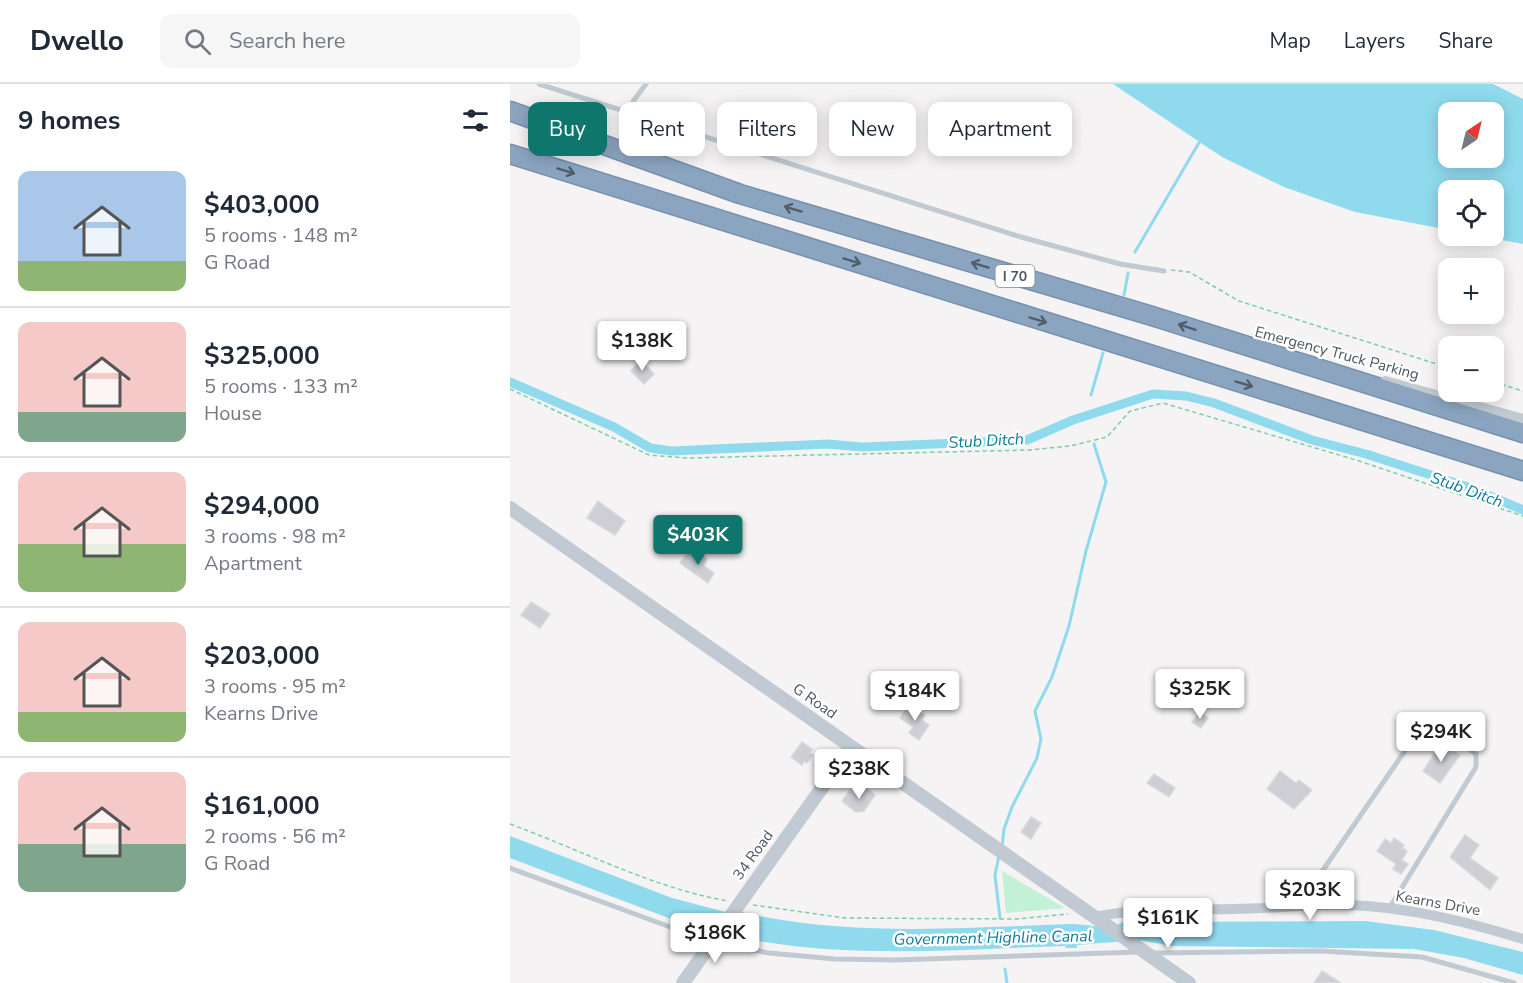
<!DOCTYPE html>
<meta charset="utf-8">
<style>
:root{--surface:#fff;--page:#f6f6f7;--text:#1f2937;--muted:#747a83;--line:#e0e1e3;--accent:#0f766e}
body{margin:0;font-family:"Nunito Sans",sans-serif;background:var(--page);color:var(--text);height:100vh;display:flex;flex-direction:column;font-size:22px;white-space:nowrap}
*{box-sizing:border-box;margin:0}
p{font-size:20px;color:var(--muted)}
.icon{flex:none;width:33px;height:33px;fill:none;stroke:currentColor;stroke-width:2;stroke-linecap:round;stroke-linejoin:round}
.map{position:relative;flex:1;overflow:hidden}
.details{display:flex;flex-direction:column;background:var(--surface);width:510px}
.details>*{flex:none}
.top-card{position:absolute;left:18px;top:18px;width:570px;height:54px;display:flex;gap:12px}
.needle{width:39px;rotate:35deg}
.buttons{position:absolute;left:928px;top:18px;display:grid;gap:12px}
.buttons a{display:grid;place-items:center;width:66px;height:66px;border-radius:12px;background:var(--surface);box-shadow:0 3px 15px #0003;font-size:30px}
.price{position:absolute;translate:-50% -51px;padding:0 14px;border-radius:6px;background:#fff;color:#222;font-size:20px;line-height:39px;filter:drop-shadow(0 2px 3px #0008)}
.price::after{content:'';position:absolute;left:50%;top:36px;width:18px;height:14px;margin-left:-9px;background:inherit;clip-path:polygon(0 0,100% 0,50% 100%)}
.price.on{background:var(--accent);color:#fff}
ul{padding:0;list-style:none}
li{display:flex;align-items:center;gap:18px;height:150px;padding:0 18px}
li+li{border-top:2px solid var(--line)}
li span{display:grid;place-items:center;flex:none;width:168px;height:120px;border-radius:12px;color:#555}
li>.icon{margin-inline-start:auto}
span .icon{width:72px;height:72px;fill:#fffc;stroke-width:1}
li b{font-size:26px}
h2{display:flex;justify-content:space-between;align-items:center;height:72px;padding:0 18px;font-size:26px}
.tag{padding:0 21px;border-radius:12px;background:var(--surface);box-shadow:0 3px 15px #0003;font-size:21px;line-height:54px}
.tag.on{background:var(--accent);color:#fff}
header{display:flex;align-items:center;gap:36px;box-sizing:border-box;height:84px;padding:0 30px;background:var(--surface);border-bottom:2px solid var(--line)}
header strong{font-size:28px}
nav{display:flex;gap:33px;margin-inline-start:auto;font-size:21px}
.search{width:420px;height:54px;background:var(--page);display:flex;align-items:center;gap:15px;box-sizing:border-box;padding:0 21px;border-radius:12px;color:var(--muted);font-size:22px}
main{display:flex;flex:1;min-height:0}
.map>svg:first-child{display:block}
.green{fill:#c3f1d5}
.water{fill:#90daee;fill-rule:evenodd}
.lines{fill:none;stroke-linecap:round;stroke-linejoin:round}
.stream{stroke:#90daee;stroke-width:3}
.canal{stroke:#90daee;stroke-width:9}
.building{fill:#cdcfd5;stroke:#d7d9de;stroke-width:1.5}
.motorway-casing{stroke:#7690ad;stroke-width:21}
.path{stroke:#7ad0a6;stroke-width:1.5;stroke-dasharray:4.5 3;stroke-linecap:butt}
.service{stroke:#c1cad2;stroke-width:5}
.minor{stroke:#c1cad2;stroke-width:10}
.tertiary{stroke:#c1cad2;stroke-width:14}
.motorway{stroke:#8ba5c1;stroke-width:18}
.oneway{stroke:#505e6b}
.labels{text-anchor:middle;stroke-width:5;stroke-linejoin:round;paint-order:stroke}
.shield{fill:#fff;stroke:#808990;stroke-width:1.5}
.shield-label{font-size:14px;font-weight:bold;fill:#4a5661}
.street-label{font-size:15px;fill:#4a5661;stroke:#fff}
.water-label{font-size:16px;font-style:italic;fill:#0c7c9b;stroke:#fff}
</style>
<header>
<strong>Dwello</strong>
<div class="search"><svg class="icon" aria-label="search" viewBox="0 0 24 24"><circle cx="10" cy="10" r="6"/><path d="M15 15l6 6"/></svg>Search here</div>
<nav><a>Map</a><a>Layers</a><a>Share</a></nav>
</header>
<main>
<section class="details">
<h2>9 homes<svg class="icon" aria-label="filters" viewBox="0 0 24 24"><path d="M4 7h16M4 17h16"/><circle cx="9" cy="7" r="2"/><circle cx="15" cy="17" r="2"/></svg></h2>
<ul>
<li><span style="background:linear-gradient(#a9c7e8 75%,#8fb573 0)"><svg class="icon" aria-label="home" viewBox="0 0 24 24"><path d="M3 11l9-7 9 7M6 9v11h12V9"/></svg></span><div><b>$403,000</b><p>5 rooms · 148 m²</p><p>G Road</p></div></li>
<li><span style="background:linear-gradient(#f6c9c9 75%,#7fa58c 0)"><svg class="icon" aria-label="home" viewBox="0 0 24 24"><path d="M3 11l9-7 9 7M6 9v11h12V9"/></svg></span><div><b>$325,000</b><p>5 rooms · 133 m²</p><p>House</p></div></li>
<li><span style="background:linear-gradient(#f6c9c9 60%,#8fb573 0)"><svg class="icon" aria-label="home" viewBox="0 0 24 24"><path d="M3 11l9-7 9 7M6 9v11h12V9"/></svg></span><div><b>$294,000</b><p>3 rooms · 98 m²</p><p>Apartment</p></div></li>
<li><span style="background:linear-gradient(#f6c9c9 75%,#8fb573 0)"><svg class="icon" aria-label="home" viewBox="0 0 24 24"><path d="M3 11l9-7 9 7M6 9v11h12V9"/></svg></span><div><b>$203,000</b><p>3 rooms · 95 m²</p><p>Kearns Drive</p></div></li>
<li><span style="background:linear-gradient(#f6c9c9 60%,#7fa58c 0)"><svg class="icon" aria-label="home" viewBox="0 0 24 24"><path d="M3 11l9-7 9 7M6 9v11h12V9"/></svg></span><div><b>$161,000</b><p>2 rooms · 56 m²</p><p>G Road</p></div></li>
</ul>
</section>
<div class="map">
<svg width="1013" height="899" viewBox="0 0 1013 899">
<rect width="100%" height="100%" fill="#f5f3f3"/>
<polygon class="green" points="492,787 555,824 496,829"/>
<g class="water">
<path d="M 603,0 L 983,0 L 1013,15 L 1013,160 L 970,152 L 984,152 L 984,106 L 939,106 L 939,146 L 845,128 L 774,103 L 712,73 ZM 984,28 L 984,74 L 939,74 L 939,28 Z"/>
<path d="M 0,752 L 162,814 L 227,831 L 231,828 C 338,853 451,844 560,840 C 576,840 600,847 613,838 L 855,837 L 924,846 L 1013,868 L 1013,891 L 954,874 L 904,865 L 662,862 L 629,856 L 567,861 L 567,864 L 556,864 L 555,862 C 452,865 345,875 243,856 C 228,854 218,846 205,842 L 200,844 L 177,841 L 0,774 Z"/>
</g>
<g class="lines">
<g class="stream">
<polyline points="625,168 690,57"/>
<polyline points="614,211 618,189"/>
<polyline points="581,311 593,269"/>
<polyline points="492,763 494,745 502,723 527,674 531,655 525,627 542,593 559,542 576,467 596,398 584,360"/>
<polyline points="489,772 485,791 490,834"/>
<polyline points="495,885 497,899"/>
</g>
<polyline class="canal" points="0,298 104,343 140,364 162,367 318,360 352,363 517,356 563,336 643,310 676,312 704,319 802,356 856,370 961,404 1013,426"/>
</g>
<g class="building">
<polygon points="130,276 144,290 134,300 121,287"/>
<polygon points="88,417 115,437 105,451 77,434"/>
<polygon points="178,468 187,472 189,469 197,475 194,482 204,489 198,499 170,479"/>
<polygon points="21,518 40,530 30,544 11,531"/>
<polygon points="402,623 415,631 412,636 419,641 409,656 399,649 403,643 390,634 396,625 399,627"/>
<polygon points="690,628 698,634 691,644 682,638"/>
<polygon points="292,658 302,665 300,669 303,671 297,679 294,677 292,681 281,673"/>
<polygon points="932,659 950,671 930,699 913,687"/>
<polygon points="770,687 786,699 789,696 802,706 784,725 757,705"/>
<polygon points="644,690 665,704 659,713 637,699"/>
<polygon points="356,704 365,711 354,727 346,728 332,717 340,706 349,713"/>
<polygon points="521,733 531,739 521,755 511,748"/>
<polygon points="955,751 969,761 960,774 988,794 980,806 940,773"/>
<polygon points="884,754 894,761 892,764 897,767 892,776 898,780 891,790 883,785 886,780 867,767 875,755 881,759"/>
<polygon points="812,887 831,899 804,899"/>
</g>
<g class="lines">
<defs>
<g id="motorway">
<polyline points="0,27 230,110 642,232 1013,349"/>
<polyline points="0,70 1013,387"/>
</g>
</defs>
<use href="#motorway" class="motorway-casing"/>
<g class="path">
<polyline points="661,186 679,188 729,217 939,284"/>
<polyline points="984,298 1013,307"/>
<polyline points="0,305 139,371 176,374 519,366 560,362 597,353 620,327 653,319 846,376 1013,432"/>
<path d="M 0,740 C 71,766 143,804 218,817"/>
<polyline points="243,821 335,834 507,835 558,830"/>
</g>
<g class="service">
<polyline points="29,0 511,153 610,180 654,187"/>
<polyline points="116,27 136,0"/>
<polyline points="0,784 201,858 259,869 325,875 385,876 629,868"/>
<polyline points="789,821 914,639 920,638 966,670 966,683 880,823"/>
<polyline points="644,869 811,867 912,873 1004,899"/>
</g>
<g class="minor">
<polyline points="875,297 1013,335"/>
<path d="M 585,833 C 633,823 677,826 725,825 C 763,825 802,819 839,821 C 899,823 957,838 1013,855"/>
</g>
<g class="tertiary">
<polyline points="0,424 679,899"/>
<polyline points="173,899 341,663"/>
</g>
<use href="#motorway" class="motorway"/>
</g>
<defs><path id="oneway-shaft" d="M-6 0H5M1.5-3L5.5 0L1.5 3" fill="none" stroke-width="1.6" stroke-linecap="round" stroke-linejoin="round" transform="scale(1.5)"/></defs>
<g class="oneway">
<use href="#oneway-shaft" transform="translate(56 87) rotate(17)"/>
<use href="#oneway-shaft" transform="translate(283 125) rotate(-163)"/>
<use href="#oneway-shaft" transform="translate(342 177) rotate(17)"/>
<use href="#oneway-shaft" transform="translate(470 181) rotate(-163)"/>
<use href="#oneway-shaft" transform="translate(528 236) rotate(17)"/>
<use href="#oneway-shaft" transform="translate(677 243) rotate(-162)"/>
<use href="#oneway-shaft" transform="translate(734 300) rotate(17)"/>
</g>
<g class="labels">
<rect class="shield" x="485.5" y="181" width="39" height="22" rx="4.5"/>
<g class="shield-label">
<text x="505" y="197">I 70</text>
</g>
<g class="street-label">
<text transform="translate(827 269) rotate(15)" y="5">Emergency Truck Parking</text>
<text transform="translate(305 617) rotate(35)" y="5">G Road</text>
<text transform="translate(243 771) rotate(-54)" y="5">34 Road</text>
<text transform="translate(928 819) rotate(10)" y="5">Kearns Drive</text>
</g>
<g class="water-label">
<text transform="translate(476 356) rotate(-3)" y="6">Stub Ditch</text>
<text transform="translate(957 405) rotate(20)" y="6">Stub Ditch</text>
<text transform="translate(483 853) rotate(-1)" y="6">Government Highline Canal</text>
</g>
</g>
</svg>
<div class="buttons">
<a><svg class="needle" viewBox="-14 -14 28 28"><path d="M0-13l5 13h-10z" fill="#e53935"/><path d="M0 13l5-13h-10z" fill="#747a83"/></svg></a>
<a><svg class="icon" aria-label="locate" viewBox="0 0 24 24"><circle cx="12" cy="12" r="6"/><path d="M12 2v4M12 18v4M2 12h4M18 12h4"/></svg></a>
<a>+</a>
<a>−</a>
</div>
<b class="price" style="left:132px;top:288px">$138K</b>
<b class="price on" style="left:188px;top:482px">$403K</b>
<b class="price" style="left:690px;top:636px">$325K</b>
<b class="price" style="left:405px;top:638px">$184K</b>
<b class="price" style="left:931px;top:679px">$294K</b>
<b class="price" style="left:349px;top:716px">$238K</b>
<b class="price" style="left:800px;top:837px">$203K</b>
<b class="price" style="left:658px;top:865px">$161K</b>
<b class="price" style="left:205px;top:880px">$186K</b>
<div class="top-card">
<a class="tag on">Buy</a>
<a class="tag">Rent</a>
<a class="tag">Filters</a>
<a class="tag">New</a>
<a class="tag">Apartment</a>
</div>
</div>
</main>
